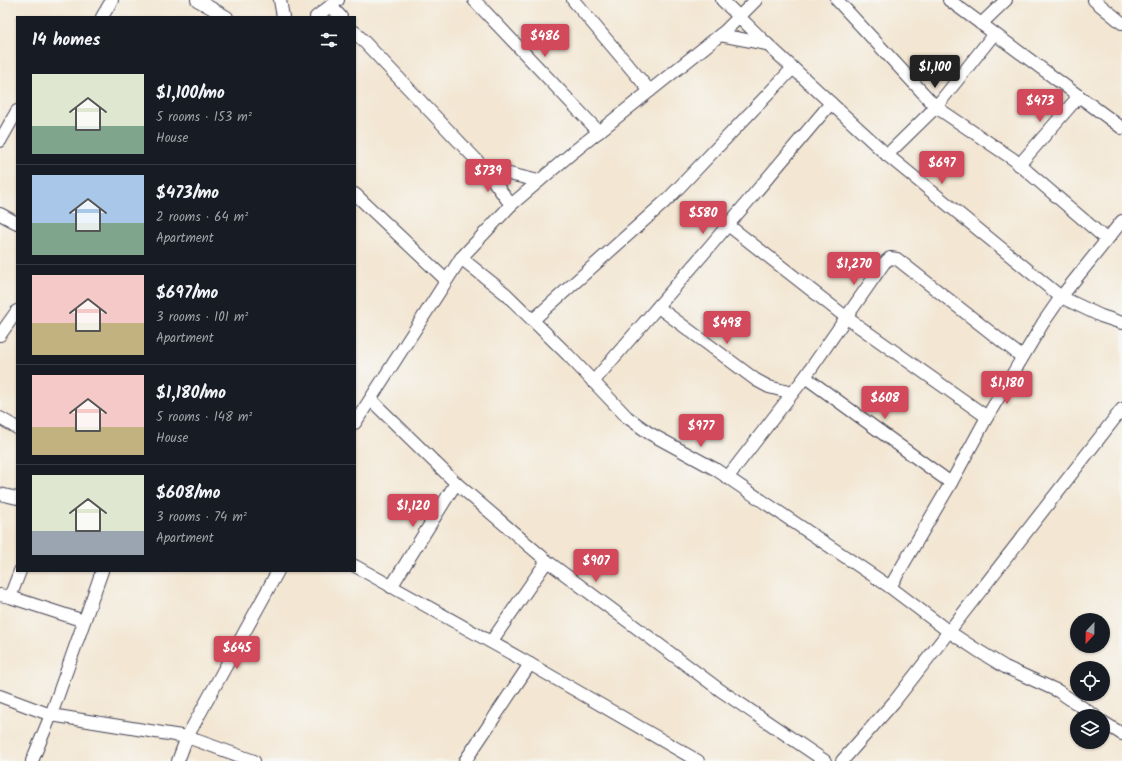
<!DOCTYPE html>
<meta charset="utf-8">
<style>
:root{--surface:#171b24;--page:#242831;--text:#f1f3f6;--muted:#9ea1a6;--line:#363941;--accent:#d1495b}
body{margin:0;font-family:Kalam,sans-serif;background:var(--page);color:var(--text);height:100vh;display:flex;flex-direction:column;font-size:15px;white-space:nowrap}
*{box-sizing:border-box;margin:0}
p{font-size:13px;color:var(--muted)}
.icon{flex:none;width:22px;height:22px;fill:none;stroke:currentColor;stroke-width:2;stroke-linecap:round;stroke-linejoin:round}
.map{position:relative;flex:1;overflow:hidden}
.drawer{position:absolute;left:16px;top:16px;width:340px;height:556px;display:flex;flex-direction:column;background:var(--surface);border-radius:0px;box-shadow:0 1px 3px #0004}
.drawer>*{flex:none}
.needle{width:26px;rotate:202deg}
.tools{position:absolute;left:1070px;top:613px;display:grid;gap:8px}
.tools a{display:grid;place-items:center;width:40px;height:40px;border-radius:50%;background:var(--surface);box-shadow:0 1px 3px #0004;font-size:20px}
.price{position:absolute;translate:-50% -34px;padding:0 9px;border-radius:4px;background:var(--accent);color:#fff;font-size:13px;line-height:26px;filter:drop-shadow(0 1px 2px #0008)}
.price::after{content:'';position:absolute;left:50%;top:24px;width:12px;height:9px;margin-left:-6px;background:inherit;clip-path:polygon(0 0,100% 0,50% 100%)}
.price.selected{background:#222;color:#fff}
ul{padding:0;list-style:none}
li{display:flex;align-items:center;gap:12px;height:100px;padding:0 16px}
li+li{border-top:1px solid var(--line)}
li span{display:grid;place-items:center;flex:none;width:112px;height:80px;border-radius:0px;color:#555}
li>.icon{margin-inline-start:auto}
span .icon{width:48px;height:48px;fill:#fffc;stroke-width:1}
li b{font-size:17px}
h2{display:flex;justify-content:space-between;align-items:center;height:48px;padding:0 16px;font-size:17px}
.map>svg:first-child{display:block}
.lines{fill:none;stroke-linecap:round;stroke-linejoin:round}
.minor-casing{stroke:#413f52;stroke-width:14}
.minor{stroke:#fff;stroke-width:12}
</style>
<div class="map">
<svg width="1122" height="761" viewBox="0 0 1122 761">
<rect width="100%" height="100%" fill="#f6f6f2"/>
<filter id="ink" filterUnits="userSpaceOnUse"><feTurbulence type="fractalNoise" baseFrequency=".025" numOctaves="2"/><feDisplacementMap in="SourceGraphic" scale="8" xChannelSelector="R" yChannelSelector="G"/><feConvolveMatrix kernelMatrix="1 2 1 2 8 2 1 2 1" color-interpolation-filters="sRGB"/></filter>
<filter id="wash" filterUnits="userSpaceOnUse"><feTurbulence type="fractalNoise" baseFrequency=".012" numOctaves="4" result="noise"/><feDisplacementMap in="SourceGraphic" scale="16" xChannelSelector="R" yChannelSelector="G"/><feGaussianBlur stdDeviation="0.9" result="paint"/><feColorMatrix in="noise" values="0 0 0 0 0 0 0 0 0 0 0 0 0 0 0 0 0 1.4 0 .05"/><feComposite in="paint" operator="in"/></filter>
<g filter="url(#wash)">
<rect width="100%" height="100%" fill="#f3e6d2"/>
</g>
<g filter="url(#ink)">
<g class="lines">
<defs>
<g id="minor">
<polyline points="197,0 227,17"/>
<polyline points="280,0 283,17"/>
<polyline points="474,0 599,132"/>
<polyline points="573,0 650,91"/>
<polyline points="722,0 767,44 887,155 1061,297 1101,316 1122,323"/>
<polyline points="837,0 936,107 1013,159 1106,239"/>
<polyline points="949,0 1122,128"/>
<polyline points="1094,0 1122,23"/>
<polyline points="331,6 341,17"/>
<polyline points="102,17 112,0"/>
<polyline points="316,17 338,0"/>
<polyline points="981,24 1006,0"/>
<polyline points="355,32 484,168 511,205"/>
<polyline points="720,35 767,44"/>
<polyline points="0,141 17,111"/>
<polyline points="887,155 936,107 994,34"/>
<polyline points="1019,165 1079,96"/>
<polyline points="484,168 539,181"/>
<polyline points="355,194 446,280"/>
<polyline points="0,214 17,223"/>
<polyline points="728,225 847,318 987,417"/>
<polyline points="461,258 506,294 568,355 627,417 649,433 715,469 890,587 948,631 977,650 1005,667 1058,691 1095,716"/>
<polyline points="658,307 756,380 769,387 792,393"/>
<polyline points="533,320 669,198 793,68"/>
<polyline points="0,335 17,311"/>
<polyline points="805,377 951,483"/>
<polyline points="593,382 711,245 831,103"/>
<polyline points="371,400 456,483 547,561 720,690 825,761"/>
<polyline points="0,418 17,428"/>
<polyline points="355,423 461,258 511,205 572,153 725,31 756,0"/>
<polyline points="727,478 805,377 884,263 890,258 897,259 1022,357"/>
<polyline points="0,494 17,498"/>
<polyline points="355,566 530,664 698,761"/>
<polyline points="391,587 456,483"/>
<polyline points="890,587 951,483 987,417 1043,323 1061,297 1122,221"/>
<polyline points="0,595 10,597 84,621"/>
<polyline points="10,597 20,571"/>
<polyline points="491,642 547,561"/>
<polyline points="0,696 51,715 187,737 254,761"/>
<polyline points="1103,722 1122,734"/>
<polyline points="32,761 51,715 102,571"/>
<polyline points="178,761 187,737 278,571"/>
<polyline points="465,761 530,664"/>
<polyline points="842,761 894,702 1122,409"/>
</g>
</defs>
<use href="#minor" class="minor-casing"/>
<use href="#minor" class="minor"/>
</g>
</g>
</svg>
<div class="tools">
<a><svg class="needle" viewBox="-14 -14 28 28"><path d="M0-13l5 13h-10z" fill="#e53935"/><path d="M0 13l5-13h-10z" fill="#9ea1a6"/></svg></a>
<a><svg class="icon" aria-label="locate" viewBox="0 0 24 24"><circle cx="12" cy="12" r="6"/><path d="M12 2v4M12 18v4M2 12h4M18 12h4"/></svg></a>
<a><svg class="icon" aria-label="layers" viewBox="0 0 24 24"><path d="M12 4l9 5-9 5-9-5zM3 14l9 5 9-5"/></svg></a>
</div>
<b class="price" style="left:545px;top:58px">$486</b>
<b class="price selected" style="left:935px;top:89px">$1,100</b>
<b class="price" style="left:1040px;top:123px">$473</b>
<b class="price" style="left:942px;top:185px">$697</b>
<b class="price" style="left:488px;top:193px">$739</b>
<b class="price" style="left:703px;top:235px">$580</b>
<b class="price" style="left:854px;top:286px">$1,270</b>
<b class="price" style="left:727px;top:345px">$498</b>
<b class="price" style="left:1007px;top:405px">$1,180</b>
<b class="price" style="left:885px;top:420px">$608</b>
<b class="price" style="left:701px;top:448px">$977</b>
<b class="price" style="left:413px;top:528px">$1,120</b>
<b class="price" style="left:596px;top:583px">$907</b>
<b class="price" style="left:237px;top:670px">$645</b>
<section class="drawer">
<h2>14 homes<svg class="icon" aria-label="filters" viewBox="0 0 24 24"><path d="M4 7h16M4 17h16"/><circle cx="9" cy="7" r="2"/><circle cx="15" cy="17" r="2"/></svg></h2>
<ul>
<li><span style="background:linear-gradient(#dfe7d0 65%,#7fa58c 0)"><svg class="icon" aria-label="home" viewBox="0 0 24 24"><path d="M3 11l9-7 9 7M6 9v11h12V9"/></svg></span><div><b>$1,100/mo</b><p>5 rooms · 153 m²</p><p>House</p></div></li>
<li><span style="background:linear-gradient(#a9c7e8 60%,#7fa58c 0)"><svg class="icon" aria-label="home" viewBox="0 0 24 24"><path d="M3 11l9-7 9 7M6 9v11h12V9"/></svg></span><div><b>$473/mo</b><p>2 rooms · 64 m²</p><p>Apartment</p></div></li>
<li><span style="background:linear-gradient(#f6c9c9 60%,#c2b280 0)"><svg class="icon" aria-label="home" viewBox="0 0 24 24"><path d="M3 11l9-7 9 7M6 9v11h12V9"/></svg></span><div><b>$697/mo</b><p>3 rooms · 101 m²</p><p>Apartment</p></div></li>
<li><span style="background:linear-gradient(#f6c9c9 65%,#c2b280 0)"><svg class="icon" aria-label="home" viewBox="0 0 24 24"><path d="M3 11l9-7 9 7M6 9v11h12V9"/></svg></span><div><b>$1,180/mo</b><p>5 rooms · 148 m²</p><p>House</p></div></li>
<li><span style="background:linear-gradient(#dfe7d0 70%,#9aa5b1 0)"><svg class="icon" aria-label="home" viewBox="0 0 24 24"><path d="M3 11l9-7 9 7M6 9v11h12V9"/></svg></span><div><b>$608/mo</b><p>3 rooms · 74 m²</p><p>Apartment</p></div></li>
</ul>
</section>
</div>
